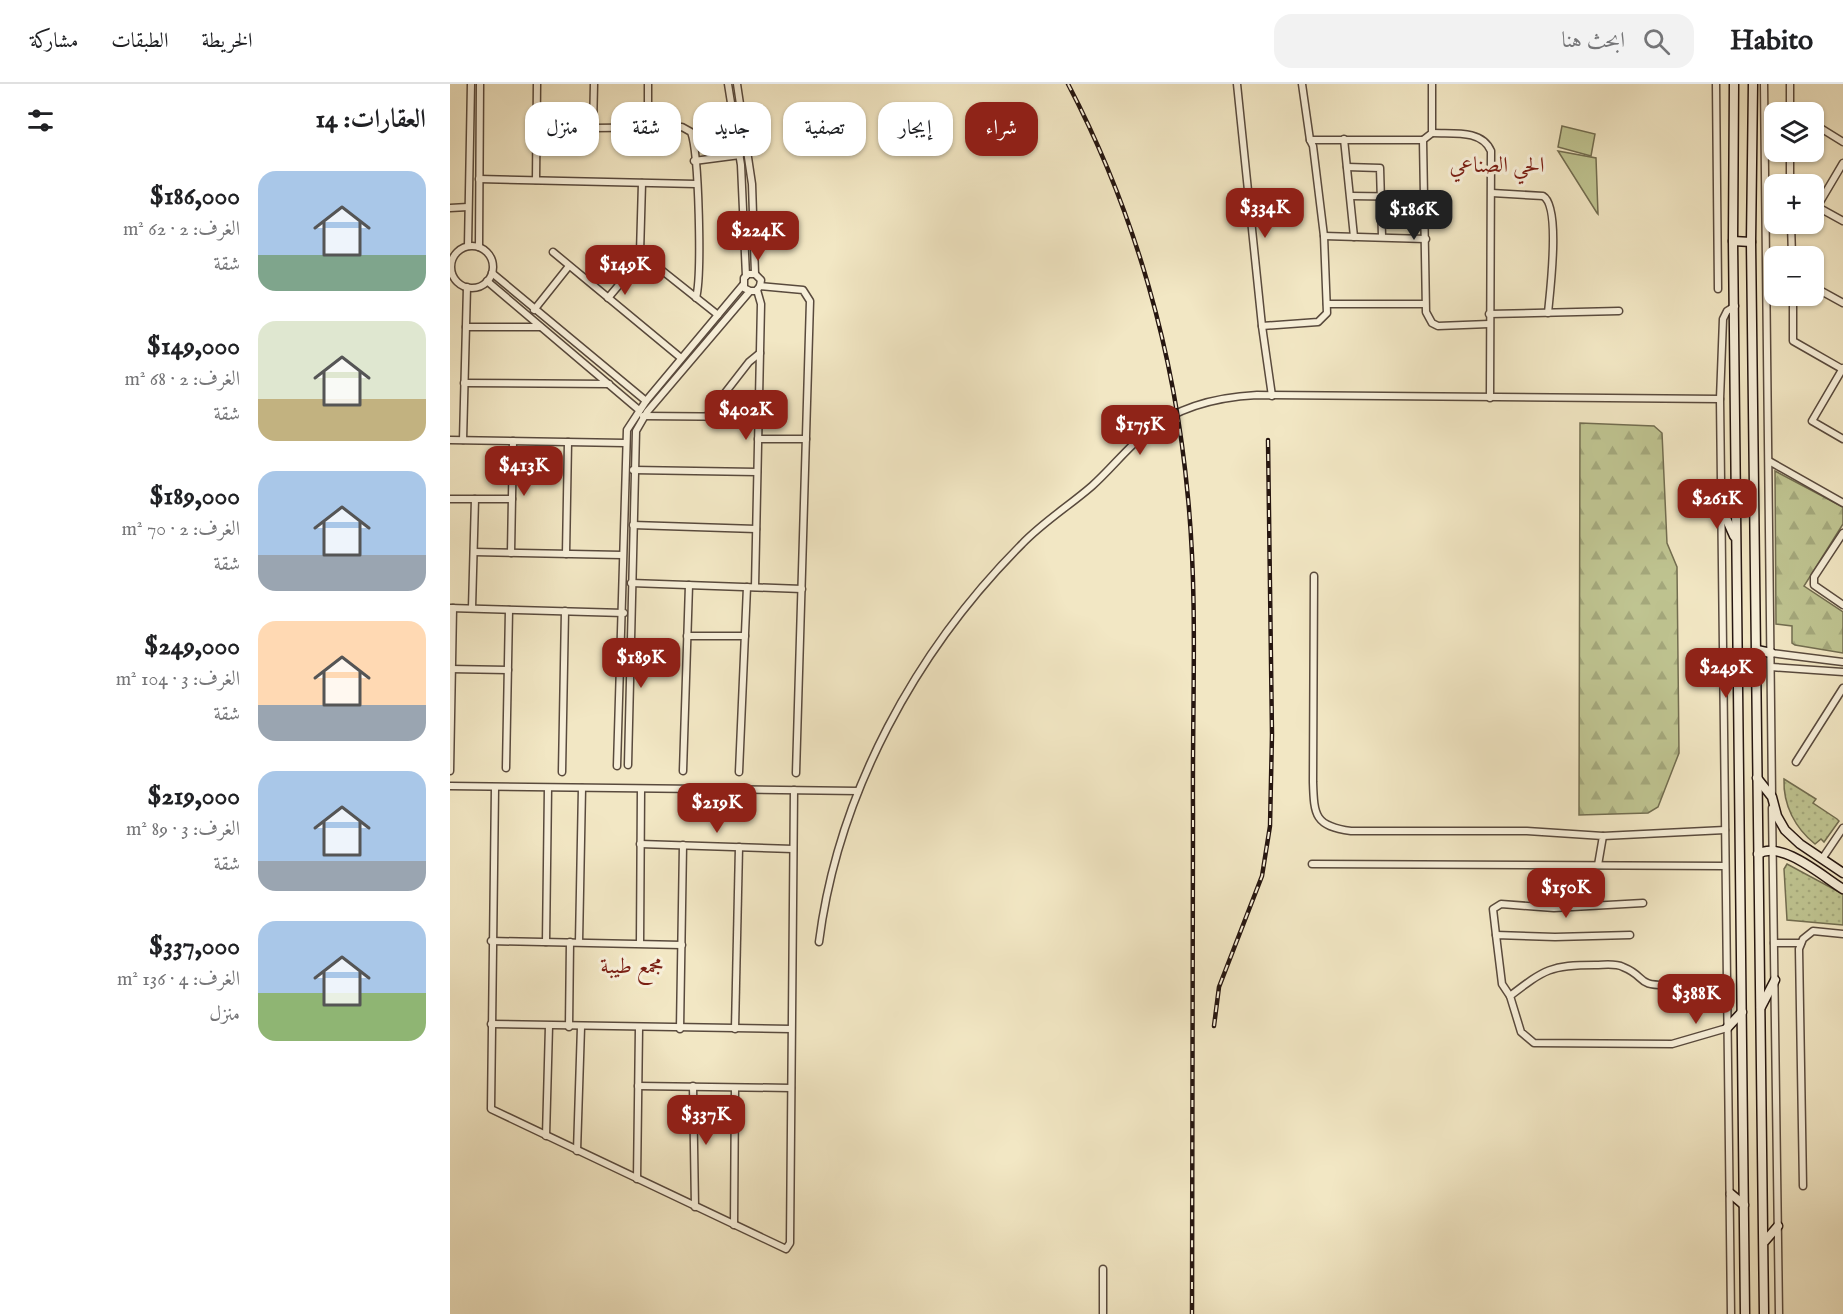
<!DOCTYPE html>
<html lang="ar">
<meta charset="utf-8">
<style>
:root{--surface:#fff;--page:#f2f2f2;--text:#202124;--muted:#757577;--line:#e0e0e0;--accent:#8f2418}
body{margin:0;font-family:"IM FELL English",Amiri,serif;background:var(--page);color:var(--text);direction:rtl;height:100vh;display:flex;flex-direction:column;font-size:22px;white-space:nowrap}
*{box-sizing:border-box;margin:0}
p{font-size:20px;color:var(--muted)}
.icon{flex:none;width:33px;height:33px;fill:none;stroke:currentColor;stroke-width:2;stroke-linecap:round;stroke-linejoin:round}
.map{position:relative;flex:1;overflow:hidden;direction:ltr}
.drawer{display:flex;flex-direction:column;background:var(--surface);width:450px}
.drawer>*{flex:none}
.top-card{position:absolute;left:18px;top:18px;width:570px;height:54px;direction:rtl;display:flex;gap:12px}
.controls{position:absolute;left:1314px;top:18px;display:grid;gap:12px}
.controls a{display:grid;place-items:center;width:60px;height:60px;border-radius:12px;background:var(--surface);box-shadow:0 2px 4px #0004;font-size:30px}
.price{position:absolute;translate:-50% -51px;padding:0 14px;border-radius:12px;background:var(--accent);color:#fff;font-size:20px;line-height:39px;filter:drop-shadow(0 2px 3px #0008)}
.price::after{content:'';position:absolute;left:50%;top:36px;width:18px;height:14px;margin-left:-9px;background:inherit;clip-path:polygon(0 0,100% 0,50% 100%)}
.price.on{background:#222;color:#fff}
ul{padding:0;list-style:none}
li{display:flex;align-items:center;gap:18px;height:150px;padding:0 24px}
li span{display:grid;place-items:center;flex:none;width:168px;height:120px;border-radius:18px;color:#555}
li>.icon{margin-inline-start:auto}
span .icon{width:72px;height:72px;fill:#fffc;stroke-width:1}
li b{font-size:26px}
h2{display:flex;justify-content:space-between;align-items:center;height:72px;padding:0 24px;font-size:26px}
.chip{padding:0 21px;border-radius:18px;background:var(--surface);box-shadow:0 2px 4px #0004;font-size:21px;line-height:54px}
.chip.on{background:var(--accent);color:#fff}
header{display:flex;align-items:center;gap:36px;box-sizing:border-box;height:84px;padding:0 30px;background:var(--surface);border-bottom:2px solid var(--line)}
header strong{font-size:28px}
nav{display:flex;gap:33px;margin-inline-start:auto;font-size:21px}
.search{width:420px;height:54px;background:var(--page);display:flex;align-items:center;gap:15px;box-sizing:border-box;padding:0 21px;border-radius:18px;color:var(--muted);font-size:22px}
main{display:flex;flex:1;min-height:0}
.map>svg:first-child{display:block}
.green{fill:#bfc491;stroke:#726d50;stroke-width:1.5}
.forest{fill:url(#forest-firs);stroke:#726d50;stroke-width:1.5}
.park{fill:url(#park-dots);stroke:#726d50;stroke-width:1.5}
.lines{fill:none;stroke-linecap:round;stroke-linejoin:round}
.minor-casing{stroke:#594a3d;stroke-width:9}
.secondary-casing{stroke:#261610;stroke-width:11}
.minor{stroke:#f7efd9;stroke-width:6}
.secondary{stroke:#f7efd9;stroke-width:8}
.rail-casing{stroke:#261610;stroke-width:4.5}
.rail{stroke:#f7efd9;stroke-width:2;stroke-dasharray:7;stroke-linecap:butt}
.labels{text-anchor:middle;stroke-width:6;stroke-linejoin:round;paint-order:stroke}
.neighbourhood-label{font-size:22px;fill:#7a1f14;stroke:#f7efd9}
</style>
<header>
<strong>Habito</strong>
<div class="search"><svg class="icon" aria-label="search" viewBox="0 0 24 24"><circle cx="10" cy="10" r="6"/><path d="M15 15l6 6"/></svg>ابحث هنا</div>
<nav><a>الخريطة</a><a>الطبقات</a><a>مشاركة</a></nav>
</header>
<main>
<div class="map">
<svg width="1393" height="1230" viewBox="0 0 1393 1230">
<defs>
<pattern id="forest-firs" width="22" height="20" patternUnits="userSpaceOnUse" patternTransform="scale(1.5)"><rect width="22" height="20" fill="#bfc491"/><path d="M5 1l3.5 6h-7zM16 11l3.5 6h-7z" fill="#a4a87c"/></pattern>
<pattern id="park-dots" width="8" height="8" patternUnits="userSpaceOnUse" patternTransform="scale(1.5)"><rect width="8" height="8" fill="#bfc491"/><path d="M2 2h.1M6 6h.1" fill="none" stroke="#a4a87c" stroke-width="1.8" stroke-linecap="round"/></pattern>
</defs>
<rect width="100%" height="100%" fill="#f2e7c4"/>
<filter id="stains"><feTurbulence type="fractalNoise" baseFrequency=".00333" numOctaves="4"/><feColorMatrix values="0 0 0 0 .2 0 0 0 0 .09 0 0 0 0 .02 0 0 0 .5 -.17"/></filter>
<radialGradient id="worn" r=".72"><stop offset=".6" stop-color="#630" stop-opacity="0"/><stop offset="1" stop-color="#630" stop-opacity=".3"/></radialGradient>
<g class="green">
<polygon points="1112,42 1145,50 1141,72 1108,63"/>
<polygon points="1108,67 1146,74 1148,130 1147,129"/>
</g>
<g class="forest">
<polygon points="1130,339 1204,342 1212,349 1217,459 1227,483 1229,669 1208,723 1198,729 1129,731"/>
<polygon points="1325,387 1393,423 1393,440 1354,502 1393,528 1393,569 1345,561 1342,559 1342,542 1326,540"/>
</g>
<g class="park">
<path d="M 1334,695 L 1366,715 L 1363,719 L 1387,735 L 1389,737 L 1374,758 L 1371,755 L 1365,760 C 1345,744 1333,721 1334,695 Z"/>
<polygon points="1337,780 1393,810 1393,841 1337,836 1334,785"/>
</g>
<g class="lines">
<defs>
<g id="minor">
<polyline points="278,0 291,81 296,192"/>
<polyline points="287,0 302,100 305,190"/>
<polyline points="787,0 812,242 822,312"/>
<polyline points="982,0 982,49 973,56 976,228 982,239 988,242 1039,240"/>
<polyline points="1266,0 1268,205"/>
<polyline points="1314,0 1322,713"/>
<polyline points="1340,0 1340,28"/>
<path d="M 86,40 L 143,44 L 232,43 L 241,48 C 249,69 252,191 246,214"/>
<polyline points="1364,40 1393,58"/>
<polyline points="143,44 144,0"/>
<polyline points="198,44 198,0"/>
<path d="M 982,49 C 1002,50 1032,45 1041,67 L 1040,314"/>
<polyline points="894,55 904,153"/>
<polyline points="860,56 973,56"/>
<polyline points="1340,68 1340,100"/>
<polyline points="244,77 290,71"/>
<polyline points="897,83 930,84 932,152"/>
<polyline points="29,95 246,100"/>
<polyline points="86,96 87,0"/>
<path d="M 1042,109 L 1093,112 C 1111,122 1100,207 1098,229"/>
<polyline points="901,112 974,113"/>
<polyline points="1364,121 1393,137"/>
<polyline points="1367,123 1393,79"/>
<polyline points="0,124 18,123"/>
<polyline points="1341,140 1342,172"/>
<polyline points="874,152 976,155"/>
<polyline points="18,162 21,0"/>
<circle cx="22" cy="183" r="21"/>
<polyline points="29,163 30,0"/>
<polyline points="103,168 231,274"/>
<polyline points="190,169 268,231"/>
<polyline points="42,189 196,317"/>
<polyline points="37,197 189,326"/>
<polyline points="310,202 353,206 360,217 346,689"/>
<polyline points="1364,203 1393,219"/>
<polyline points="1343,212 1343,257 1392,285"/>
<polyline points="158,214 185,182 190,169 192,99"/>
<polyline points="877,220 975,220"/>
<polyline points="84,226 119,182"/>
<polyline points="1039,230 1169,227"/>
<polyline points="812,242 868,238 877,229 874,152 863,62 860,56 852,0"/>
<polyline points="16,243 90,243"/>
<polyline points="1393,284 1362,337 1393,355"/>
<polyline points="14,299 159,300"/>
<polyline points="193,332 309,333"/>
<polyline points="257,332 299,278 310,269"/>
<polyline points="308,355 356,355"/>
<polyline points="0,356 175,359"/>
<polyline points="13,356 17,203"/>
<polyline points="1319,377 1393,419"/>
<polyline points="183,386 307,388"/>
<polyline points="0,415 62,415"/>
<polyline points="183,441 306,445"/>
<polyline points="1393,449 1364,493 1364,501 1393,521"/>
<polyline points="24,468 172,471"/>
<polyline points="61,469 63,357"/>
<polyline points="116,470 118,358"/>
<path d="M 864,492 L 863,698 C 864,732 865,742 901,747 L 1077,747 L 1153,752 L 1148,781"/>
<polyline points="181,499 352,505"/>
<polyline points="305,503 311,220 307,206"/>
<polyline points="0,524 174,529"/>
<polyline points="22,524 25,415"/>
<polyline points="237,552 295,552"/>
<polyline points="1321,569 1393,578"/>
<polyline points="1321,583 1393,588"/>
<polyline points="0,585 58,586"/>
<polyline points="1346,678 1393,604"/>
<polyline points="178,681 186,347 197,328 300,207 306,207 310,202 311,196 305,190 298,190 294,194 294,204 300,207"/>
<polyline points="167,682 177,346 196,317 293,201"/>
<polyline points="56,684 59,526"/>
<polyline points="0,687 3,524"/>
<polyline points="233,687 239,501"/>
<polyline points="112,688 115,527"/>
<polyline points="289,688 297,503"/>
<polyline points="0,702 408,707"/>
<polyline points="45,704 41,1025 336,1165 340,1159 344,706"/>
<polyline points="1322,724 1329,1230"/>
<polyline points="1153,752 1275,746"/>
<polyline points="190,760 343,765"/>
<polyline points="1372,775 1393,744"/>
<polyline points="862,780 1275,782"/>
<polyline points="1046,851 1043,825 1051,820 1104,824 1193,819"/>
<polyline points="41,857 232,861"/>
<polyline points="96,858 98,704"/>
<polyline points="129,858 132,704"/>
<path d="M 369,858 C 388,709 466,566 572,460 C 593,438 619,422 642,402 C 661,385 677,364 697,348 C 727,323 769,313 807,311 L 1270,315"/>
<polyline points="190,859 191,705"/>
<polyline points="1324,859 1351,859"/>
<path d="M 1219,901 C 1184,902 1198,893 1173,883 C 1165,879 1155,881 1145,881 C 1101,881 1095,885 1060,912 L 1071,948 L 1084,959 L 1222,960 L 1277,944"/>
<polyline points="1060,912 1052,900 1046,851 1105,853 1180,851"/>
<polyline points="41,940 341,945"/>
<polyline points="119,943 120,858"/>
<polyline points="230,945 233,761"/>
<polyline points="285,945 289,763"/>
<polyline points="188,1002 341,1004"/>
<polyline points="243,1002 245,1123"/>
<polyline points="96,1052 99,942"/>
<polyline points="127,1067 131,943"/>
<polyline points="187,1095 189,944"/>
<polyline points="1353,1102 1349,865 1353,855 1363,847 1393,850"/>
<polyline points="284,1141 285,1004"/>
<polyline points="653,1230 653,1185"/>
<polyline points="1281,1230 1270,315 1273,235 1277,227 1285,222"/>
</g>
<g id="secondary">
<polyline points="1284,0 1283,157 1295,1230"/>
<polyline points="1303,0 1301,158 1314,1230"/>
<polyline points="1283,157 1301,158"/>
<polyline points="1272,425 1284,452"/>
<polyline points="1307,566 1321,569"/>
<polyline points="1307,694 1322,713 1327,732 1335,746 1350,760 1393,789"/>
<path d="M 1308,770 C 1332,756 1372,792 1393,805"/>
<polyline points="1311,923 1325,896"/>
<polyline points="1277,944 1292,928"/>
<polyline points="1281,1110 1294,1121"/>
<polyline points="1315,1157 1328,1142"/>
</g>
</defs>
<use href="#minor" class="minor-casing"/>
<use href="#secondary" class="secondary-casing"/>
<use href="#minor" class="minor"/>
<use href="#secondary" class="secondary"/>
<defs>
<g id="rail">
<path d="M 618,0 C 685,128 725,270 738,414 C 748,517 742,623 743,728 C 743,895 742,1063 742,1230"/>
<polyline points="764,942 769,903 812,792 820,742 822,650 818,356"/>
</g>
</defs>
<use href="#rail" class="rail-casing"/>
<use href="#rail" class="rail"/>
</g>
<g class="labels">
<g class="neighbourhood-label">
<text x="1047" y="88">الحي الصناعي</text>
<text x="182" y="889">مجمع طيبة</text>
</g>
</g>
<rect width="100%" height="100%" filter="url(#stains)"/>
<rect width="100%" height="100%" fill="url(#worn)"/>
</svg>
<div class="controls">
<a><svg class="icon" aria-label="layers" viewBox="0 0 24 24"><path d="M12 4l9 5-9 5-9-5zM3 14l9 5 9-5"/></svg></a>
<a>+</a>
<a>−</a>
</div>
<b class="price" style="left:815px;top:155px">$334K</b>
<b class="price on" style="left:964px;top:157px">$186K</b>
<b class="price" style="left:308px;top:178px">$224K</b>
<b class="price" style="left:175px;top:212px">$149K</b>
<b class="price" style="left:296px;top:357px">$402K</b>
<b class="price" style="left:690px;top:372px">$175K</b>
<b class="price" style="left:74px;top:413px">$413K</b>
<b class="price" style="left:1267px;top:446px">$261K</b>
<b class="price" style="left:191px;top:605px">$189K</b>
<b class="price" style="left:1276px;top:615px">$249K</b>
<b class="price" style="left:267px;top:750px">$219K</b>
<b class="price" style="left:1116px;top:835px">$150K</b>
<b class="price" style="left:1246px;top:941px">$388K</b>
<b class="price" style="left:256px;top:1062px">$337K</b>
<div class="top-card">
<a class="chip on">شراء</a>
<a class="chip">إيجار</a>
<a class="chip">تصفية</a>
<a class="chip">جديد</a>
<a class="chip">شقة</a>
<a class="chip">منزل</a>
</div>
</div>
<section class="drawer">
<h2>العقارات: 14<svg class="icon" aria-label="filters" viewBox="0 0 24 24"><path d="M4 7h16M4 17h16"/><circle cx="9" cy="7" r="2"/><circle cx="15" cy="17" r="2"/></svg></h2>
<ul>
<li><span style="background:linear-gradient(#a9c7e8 70%,#7fa58c 0)"><svg class="icon" aria-label="home" viewBox="0 0 24 24"><path d="M3 11l9-7 9 7M6 9v11h12V9"/></svg></span><div><b>$186,000</b><p>الغرف: 2 · 62 m²</p><p>شقة</p></div></li>
<li><span style="background:linear-gradient(#dfe7d0 65%,#c2b280 0)"><svg class="icon" aria-label="home" viewBox="0 0 24 24"><path d="M3 11l9-7 9 7M6 9v11h12V9"/></svg></span><div><b>$149,000</b><p>الغرف: 2 · 68 m²</p><p>شقة</p></div></li>
<li><span style="background:linear-gradient(#a9c7e8 70%,#9aa5b1 0)"><svg class="icon" aria-label="home" viewBox="0 0 24 24"><path d="M3 11l9-7 9 7M6 9v11h12V9"/></svg></span><div><b>$189,000</b><p>الغرف: 2 · 70 m²</p><p>شقة</p></div></li>
<li><span style="background:linear-gradient(#ffd9b3 70%,#9aa5b1 0)"><svg class="icon" aria-label="home" viewBox="0 0 24 24"><path d="M3 11l9-7 9 7M6 9v11h12V9"/></svg></span><div><b>$249,000</b><p>الغرف: 3 · 104 m²</p><p>شقة</p></div></li>
<li><span style="background:linear-gradient(#a9c7e8 75%,#9aa5b1 0)"><svg class="icon" aria-label="home" viewBox="0 0 24 24"><path d="M3 11l9-7 9 7M6 9v11h12V9"/></svg></span><div><b>$219,000</b><p>الغرف: 3 · 89 m²</p><p>شقة</p></div></li>
<li><span style="background:linear-gradient(#a9c7e8 60%,#8fb573 0)"><svg class="icon" aria-label="home" viewBox="0 0 24 24"><path d="M3 11l9-7 9 7M6 9v11h12V9"/></svg></span><div><b>$337,000</b><p>الغرف: 4 · 136 m²</p><p>منزل</p></div></li>
</ul>
</section>
</main>
